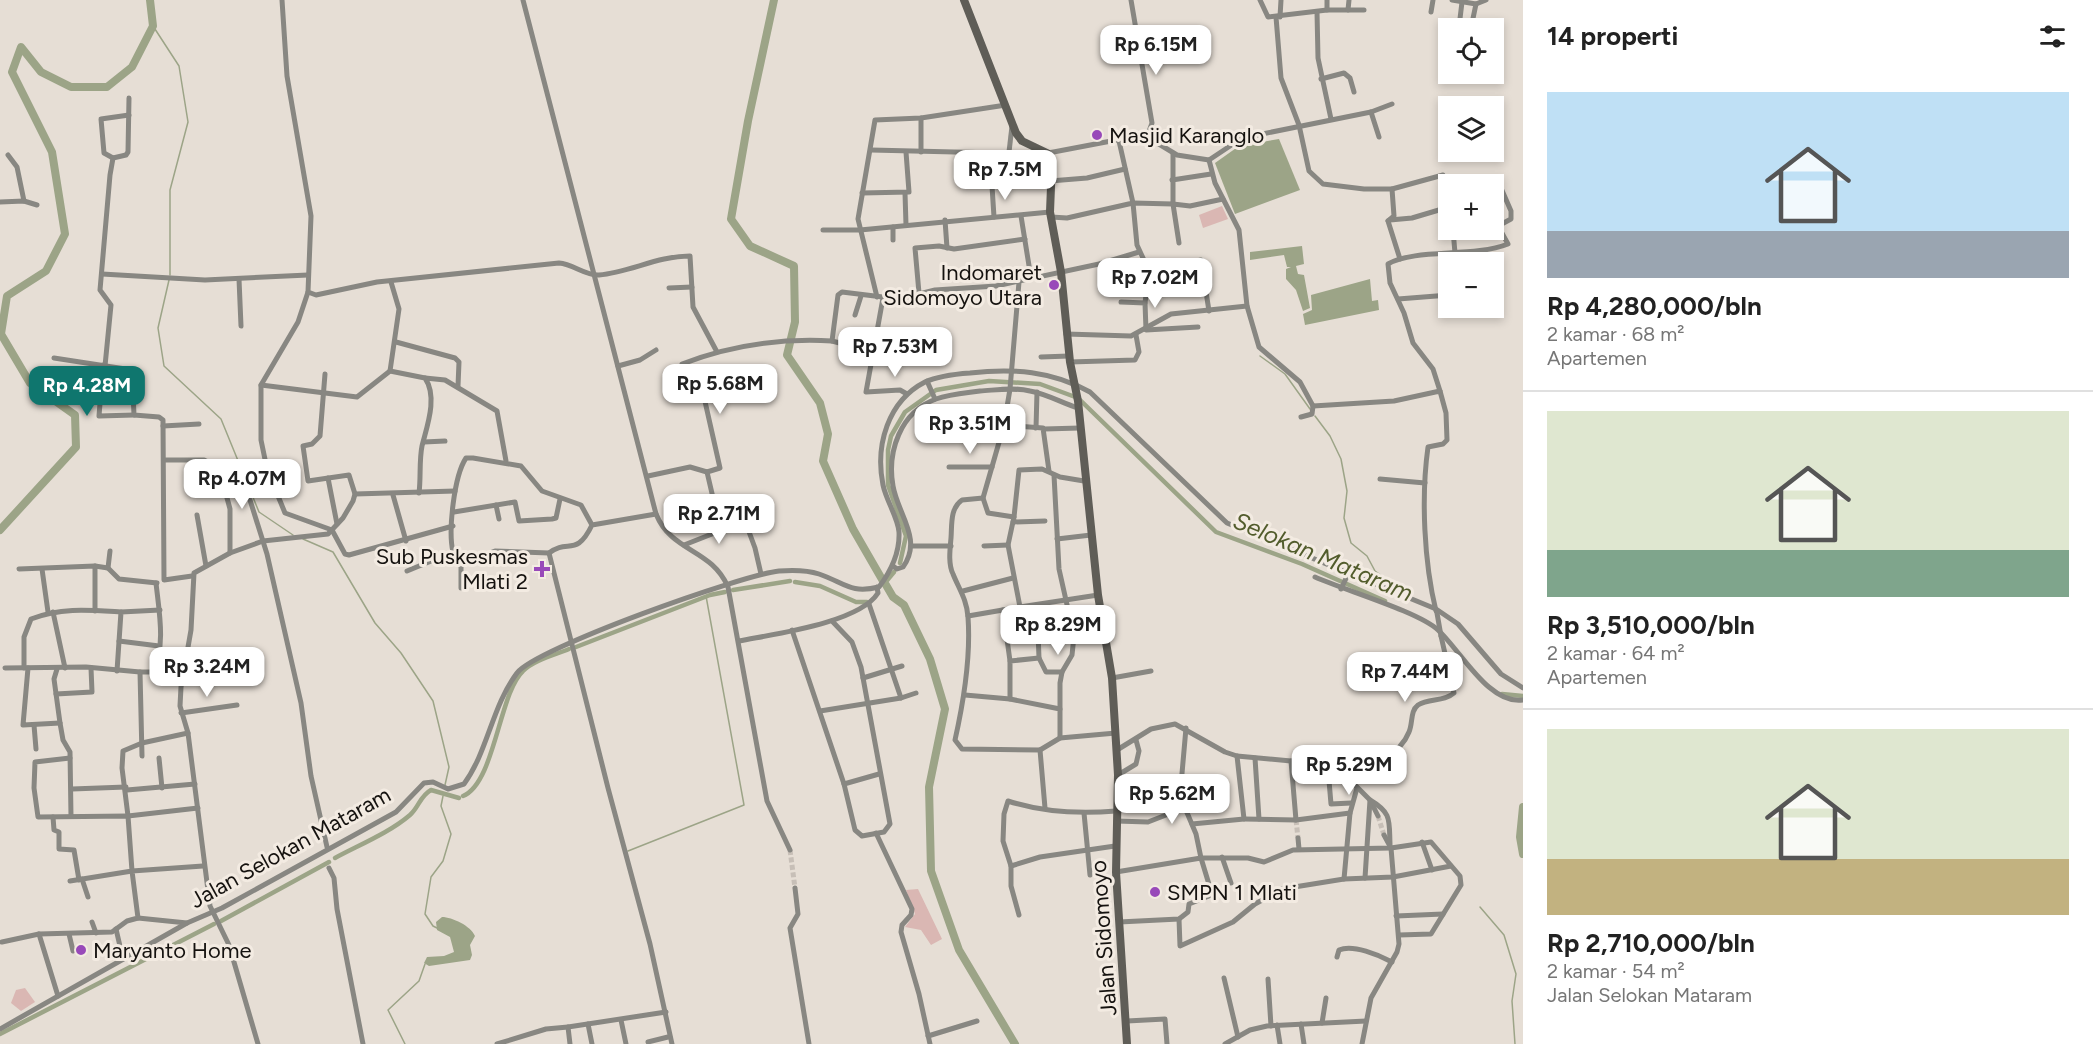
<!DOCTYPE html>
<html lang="id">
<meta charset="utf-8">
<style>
:root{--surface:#fff;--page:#f2f2f2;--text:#222;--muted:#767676;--line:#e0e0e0;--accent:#0f766e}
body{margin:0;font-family:Figtree,sans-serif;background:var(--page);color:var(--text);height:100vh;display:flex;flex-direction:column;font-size:22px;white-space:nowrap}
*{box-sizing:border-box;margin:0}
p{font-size:20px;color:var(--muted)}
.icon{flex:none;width:33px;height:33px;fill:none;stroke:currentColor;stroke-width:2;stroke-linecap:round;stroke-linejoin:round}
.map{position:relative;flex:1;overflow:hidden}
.panel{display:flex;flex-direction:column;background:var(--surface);width:570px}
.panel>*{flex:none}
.fabs{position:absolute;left:1438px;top:18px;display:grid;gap:12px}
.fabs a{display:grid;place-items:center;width:66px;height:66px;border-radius:0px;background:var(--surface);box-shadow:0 3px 9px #0003;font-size:30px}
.price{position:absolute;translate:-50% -51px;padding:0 14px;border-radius:12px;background:#fff;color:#222;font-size:20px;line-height:39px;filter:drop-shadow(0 2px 3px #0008)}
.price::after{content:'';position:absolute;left:50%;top:36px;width:18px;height:14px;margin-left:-9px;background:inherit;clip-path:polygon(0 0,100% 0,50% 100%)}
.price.active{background:var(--accent);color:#fff}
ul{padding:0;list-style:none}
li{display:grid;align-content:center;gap:12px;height:318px;padding:0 24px}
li+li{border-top:2px solid var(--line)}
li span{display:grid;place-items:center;height:186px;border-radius:0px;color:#555}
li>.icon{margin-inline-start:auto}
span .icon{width:108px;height:108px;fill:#fffc;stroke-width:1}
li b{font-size:26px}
h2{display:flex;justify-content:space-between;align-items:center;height:72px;padding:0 24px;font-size:26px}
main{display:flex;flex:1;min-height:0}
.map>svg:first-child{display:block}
.green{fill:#dab7b3}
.water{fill:#9ca487}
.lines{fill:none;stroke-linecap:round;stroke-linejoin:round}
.stream{stroke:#9ca487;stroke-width:1.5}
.canal{stroke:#9ca487;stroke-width:4.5}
.river{stroke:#9ca487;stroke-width:8}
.street-tunnel{stroke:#c7bfb7;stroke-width:5;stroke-dasharray:5 2.5;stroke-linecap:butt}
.street{stroke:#888782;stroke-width:5}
.secondary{stroke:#5f5d57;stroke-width:8}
.street-bridge{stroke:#888782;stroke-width:5}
.poi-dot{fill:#9849b9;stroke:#f3ebe2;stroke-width:2}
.labels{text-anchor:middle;stroke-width:6;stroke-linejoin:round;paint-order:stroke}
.poi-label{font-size:22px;fill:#15120f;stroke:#f3ebe2;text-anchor:start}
.street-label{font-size:22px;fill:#15120f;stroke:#f3ebe2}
.water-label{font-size:24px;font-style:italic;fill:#525c2c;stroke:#f3ebe2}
</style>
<main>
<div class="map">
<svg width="1523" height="1044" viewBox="0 0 1523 1044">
<rect width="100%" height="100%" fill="#e6ded5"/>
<g class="green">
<polygon points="1222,206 1228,219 1203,228 1199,215"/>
<polygon points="918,889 942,939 931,945 921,930 905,927 915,914 906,890"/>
<polygon points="25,988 35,1002 21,1011 11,1003 16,990"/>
</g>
<g class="water">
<polygon points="1279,139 1300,190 1235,214 1215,163 1239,146"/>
<polygon points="1302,246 1304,264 1296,266 1298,274 1304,275 1310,308 1303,311 1296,290 1286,279 1286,269 1291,267 1287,267 1284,255 1250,260 1250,252"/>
<polygon points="1370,279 1372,301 1378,300 1379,310 1305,325 1303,314 1312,310 1311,295"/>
<path d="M 442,917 C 452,917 471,926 475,936 L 470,945 L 472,955 L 470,960 L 429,966 L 424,963 L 427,957 L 444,956 L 454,952 L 450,937 L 437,930 L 436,922 Z"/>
</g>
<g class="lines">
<g class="stream">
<polyline points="153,26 179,66 188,122 170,190 170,275"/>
<polyline points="169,280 158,328 164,366 221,419 259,512 293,535"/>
<polyline points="1260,356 1285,374 1310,409"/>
<polyline points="1315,416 1330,436 1341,459 1347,491 1344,518 1351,543 1367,556 1375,571 1400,589"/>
<polyline points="303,539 333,552 375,623 401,653 433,701 449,767 445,785"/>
<polyline points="628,851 744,805 706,596"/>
<polyline points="1480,907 1504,935 1516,974 1512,1001 1515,1044"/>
<polyline points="437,928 433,926 425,914 431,877 443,861 451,834 441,806 443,796"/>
<polyline points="405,1044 388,1010 419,981 425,964"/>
</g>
<g class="canal">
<polyline points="900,563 906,536 888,485 888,450 891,436 905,412 936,390 989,381 1040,384 1078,398 1216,532 1302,564 1385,601"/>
<polyline points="795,582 820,586 856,602 867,602"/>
<polyline points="884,584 894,572"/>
<polyline points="733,590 790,581"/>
<polyline points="576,647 710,595 725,592"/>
<polyline points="1502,694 1523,696"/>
<path d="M 463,796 C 495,783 499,693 523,671 C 534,660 555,655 569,649"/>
<path d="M 335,858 C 359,845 389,833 410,815 C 419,807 420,796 431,790 L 459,798"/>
<polyline points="221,921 329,862"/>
<polyline points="0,1034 214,924"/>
</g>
<g class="river">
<polyline points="774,0 748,121 731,219 750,246 794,266 795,322 787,355 820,403 828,434 823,461 853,529 883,581"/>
<polyline points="0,530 76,447 75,415 30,383 1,334 7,296 46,271 65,234 52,152 12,72 21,47 41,72 71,87 107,87 132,67 153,26 150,0"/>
<polyline points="886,585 893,597 904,605 930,659 945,709 929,787 931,871 959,950 1015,1044"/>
<polyline points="1523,807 1520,837 1523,854"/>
</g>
<g class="street-tunnel">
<polyline points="1378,816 1384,835"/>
<polyline points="1296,820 1298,838"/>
<polyline points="790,850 795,888"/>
</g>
<g class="street">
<path d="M 282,0 L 287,76 L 311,216 L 308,292 L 316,295 L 377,282 L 559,263 C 573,264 586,276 599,275 C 630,272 658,256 690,256 L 693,307 L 717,352"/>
<path d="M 523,0 L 656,514 C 672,553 711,548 728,587 L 767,801 L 790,850"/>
<polyline points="1260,0 1268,17 1327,10 1364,10"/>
<polyline points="1452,0 1476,4 1486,0"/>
<polyline points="1327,10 1327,0"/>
<polyline points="1348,10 1349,0"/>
<polyline points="1317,12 1318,58 1331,119"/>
<polyline points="1431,12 1433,0"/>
<polyline points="1276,17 1281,78 1299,125 1309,171 1323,184 1364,189 1392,189 1394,216 1388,221"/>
<polyline points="1280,17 1281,0"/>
<polyline points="1459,27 1462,2"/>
<polyline points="1471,28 1476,4"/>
<polyline points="1321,79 1344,73 1350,78 1354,92"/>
<polyline points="1371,112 1379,137"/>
<polyline points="921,118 921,152"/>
<polyline points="1144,135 1177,155 1209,160 1242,138 1371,112 1392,104"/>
<polyline points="871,150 1043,154 1148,134 1152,123 1131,0"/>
<polyline points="1009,152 1012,126"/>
<polyline points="962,153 967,181"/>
<polyline points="8,155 17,167 24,201"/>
<polyline points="113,158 104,153 101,119 129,115"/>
<path d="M 1209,160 L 1215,183 L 1239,230 L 1247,306 L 1259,347 L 1300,382 L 1313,406 L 1394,401 L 1440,391 L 1446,413 L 1447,440 L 1443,444 L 1428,447 C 1421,497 1424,562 1436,611"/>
<polyline points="1172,180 1211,174"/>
<polyline points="1050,181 1087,178 1125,169"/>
<polyline points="992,186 994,217"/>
<polyline points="1392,189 1443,175"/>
<polyline points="862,193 909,192 906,152"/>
<polyline points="905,193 906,225"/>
<polyline points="0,202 24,201 37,205"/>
<polyline points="1021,216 1031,278"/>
<polyline points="1051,217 1067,218 1133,203 1119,141"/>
<polyline points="945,220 947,248"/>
<polyline points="1390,220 1412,218 1449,207"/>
<polyline points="1388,221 1400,259"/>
<polyline points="893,227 893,240"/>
<polyline points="823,230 860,230 1050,212"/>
<polyline points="1453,230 1455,253"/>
<polyline points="1179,243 1173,204 1190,206 1223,199"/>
<polyline points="1485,251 1486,262"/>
<polyline points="1149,271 1201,260 1209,311"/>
<polyline points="102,274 205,280 308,275"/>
<polyline points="239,279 241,326"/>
<polyline points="669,288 692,287"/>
<polyline points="1494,291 1500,291"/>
<polyline points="308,292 298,322 261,385 261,440 267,469 285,513 332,530 345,554 349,555 453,526"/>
<polyline points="919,293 915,248 939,246 954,249 1025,239"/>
<polyline points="877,297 858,219 875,120 921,118 1006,105"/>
<polyline points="883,298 866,392 900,390 907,394"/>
<polyline points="1398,299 1449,295"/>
<polyline points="1121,302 1145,303 1146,330 1198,327"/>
<polyline points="1145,303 1149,271 1137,245 1133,203 1173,204 1173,153"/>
<polyline points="855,315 861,296"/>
<polyline points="1066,334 1131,336 1171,314 1247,306"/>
<polyline points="832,341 874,352"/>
<polyline points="396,342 455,358 459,362 458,386"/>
<polyline points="1041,357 1069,356"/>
<polyline points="54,358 132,370 134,415 159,417 163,420 164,580 192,576"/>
<polyline points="1070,362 1135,360 1139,352 1136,335"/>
<polyline points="103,365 99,416 134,415"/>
<polyline points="105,366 111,305 100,290 110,175 113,158 126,155 128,152 129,98"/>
<polyline points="618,366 640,360 656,350"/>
<polyline points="390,371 399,309 391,282"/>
<polyline points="425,378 445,380 497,411 506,461"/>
<polyline points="927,381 935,399"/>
<path d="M 261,385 L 357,397 L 390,371 L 425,378 C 438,397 427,426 422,446 C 419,461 421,478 419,493"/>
<path d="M 1440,391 L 1433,369 L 1413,343 L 1404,313 L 1390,283 L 1388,264 C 1416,248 1473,258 1508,244 L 1498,226 L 1511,219 L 1511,211 L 1497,179 L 1487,184"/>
<polyline points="1301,417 1312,414 1313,406"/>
<polyline points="1004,425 1043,428 1049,471"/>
<polyline points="163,426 199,424"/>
<polyline points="1036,428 1037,392"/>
<polyline points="1044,429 1080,428"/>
<polyline points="424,442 445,441"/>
<polyline points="165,460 204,460 219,468 230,509 230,553"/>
<polyline points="949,467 992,467"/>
<polyline points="707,472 721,532"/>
<polyline points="1054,475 1059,569 1074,636 1072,655 1062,672 1060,683 1060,709"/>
<path d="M 648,476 L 690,467 L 707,472 L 720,468 L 704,397 L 689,394 L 682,364 C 729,346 781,338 832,341 L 838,295 L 842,292 L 899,299 L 935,290 L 996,286 L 1099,264 L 1139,252"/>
<polyline points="328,478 337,524"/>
<polyline points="1380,479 1425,483"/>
<polyline points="1084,481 1060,477 1042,469 1019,470 1014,517 1008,545 1020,607 1098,595"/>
<polyline points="355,494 455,491"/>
<polyline points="393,495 406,541"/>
<path d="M 983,498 L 962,500 C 950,508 952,525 951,538 C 950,549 948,564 953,574 C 959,589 967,600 968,617 C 971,658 964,700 955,740 L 962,749 L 1040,750 L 1045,808"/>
<polyline points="250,500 267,554 301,703 311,776 327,847"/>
<polyline points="496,505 499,519"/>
<polyline points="454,512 515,502 519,521 552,519 556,518 560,499"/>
<polyline points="197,515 206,566"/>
<polyline points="1014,517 988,513 983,498 1004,425 1010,389 1019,282"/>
<polyline points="1013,522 1045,521"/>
<path d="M 592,525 C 576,558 568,538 549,553 L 495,551 L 461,564 C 458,560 454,556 453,552 C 448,531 454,476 466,458 L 473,458 L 521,466 L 542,491 L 581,505 L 592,525 L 656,514"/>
<polyline points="1057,539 1091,535"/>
<polyline points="684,545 745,521 755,548 761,574"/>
<polyline points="912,546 951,546"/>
<polyline points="984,546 1008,545"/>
<polyline points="549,553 608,788 650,944 672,1044"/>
<polyline points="461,564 461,588"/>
<polyline points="95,566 95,611"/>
<path d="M 893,566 L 897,569 L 903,567 C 923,539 898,515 893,486 C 887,452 900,412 936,399 C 950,394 966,393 980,391 C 997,390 1014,387 1030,391 C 1047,394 1062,403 1078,408"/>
<polyline points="108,568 110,551"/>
<polyline points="19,569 95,566 108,568 119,579 157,583"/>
<polyline points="42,569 48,612"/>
<polyline points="407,571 453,552"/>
<path d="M 1315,577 C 1344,590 1419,612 1438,630 C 1461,651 1489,705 1523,700"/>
<polyline points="1341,589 1349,572"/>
<polyline points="963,591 1013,578"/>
<polyline points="1003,610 1010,661"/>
<polyline points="53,612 65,668"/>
<polyline points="968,616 1020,607"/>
<polyline points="792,630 844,784 855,830 862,836 884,832 890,824 861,667 852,642 832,621"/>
<polyline points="119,641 159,646"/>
<path d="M 739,641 C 774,634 859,623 878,593 L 877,587"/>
<polyline points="1039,658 1046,672 1062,672"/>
<polyline points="5,668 86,667 140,672"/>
<path d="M 24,668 L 24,637 L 31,619 C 61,607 90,610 121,612"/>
<polyline points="28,668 23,725 60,723"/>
<polyline points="57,669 54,679 60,723 63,740 70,752 71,816"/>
<polyline points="117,671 121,612 160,610"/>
<polyline points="863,678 902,666"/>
<polyline points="1112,678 1151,671"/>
<polyline points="56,694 92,692 91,668"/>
<polyline points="965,695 1010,699 1060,709 1060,738"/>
<polyline points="901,698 916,693"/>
<polyline points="1010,699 1010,661 1039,658 1037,606"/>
<polyline points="820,711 901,698 869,604"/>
<polyline points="181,713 237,705"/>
<polyline points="34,725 36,749"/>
<polyline points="1186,728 1180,796 1196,834 1201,858 1248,858 1264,862 1293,850 1391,848 1431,842 1460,876 1461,885 1431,934 1399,935"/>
<polyline points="188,733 142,743 123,751 122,768 128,816 198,808"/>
<polyline points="1040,750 1060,738 1116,733"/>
<polyline points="1117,750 1151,729 1175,724 1225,752 1237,756 1291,761 1349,774 1354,784 1370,800 1378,816"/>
<path d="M 142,756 L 140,672 L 153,672 C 166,646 159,611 156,583"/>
<polyline points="159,758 162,788"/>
<polyline points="1255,758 1259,819"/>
<polyline points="1328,769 1331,804 1351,803"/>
<path d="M 1349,774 C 1371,768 1400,755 1409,732 C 1413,723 1410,711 1418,705 C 1429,698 1444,702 1454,693 L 1441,636"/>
<polyline points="1118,775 1136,764 1139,751 1136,740"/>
<polyline points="844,784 879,774"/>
<polyline points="72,789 126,787"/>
<polyline points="127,790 195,784"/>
<polyline points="1084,813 1090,875"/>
<polyline points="53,817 54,830 59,832 59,849 74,850 79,880"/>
<polyline points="1244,819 1296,820 1291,761"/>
<polyline points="1296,820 1350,813"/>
<polyline points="1116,821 1148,822 1184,808"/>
<polyline points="1192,824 1244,819 1237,756"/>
<polyline points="876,833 912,909 911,915 902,925 901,932 919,994 930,1044"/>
<polyline points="1298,838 1299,849"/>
<polyline points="1422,842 1432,870"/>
<polyline points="1222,857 1231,883"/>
<polyline points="1011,866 1040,857 1115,846"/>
<polyline points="329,868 334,878 337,909 363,1044"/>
<polyline points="1116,872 1201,858 1211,891 1209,896 1189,904 1188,912 1179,919 1119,922"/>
<path d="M 1365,878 L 1370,800 C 1392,813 1389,820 1390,844"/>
<polyline points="82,879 88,897"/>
<polyline points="1344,879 1350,813 1357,788"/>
<polyline points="70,881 132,871 128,816 38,817 34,788 35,762 70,758"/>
<polyline points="795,888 798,914 790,928 809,1044"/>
<path d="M 1019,915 L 1011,886 L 1011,866 L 1003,841 L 1004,814 L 1008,801 C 1042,812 1081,814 1116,811"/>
<polyline points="1396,916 1443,914"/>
<polyline points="138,918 187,923"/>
<polyline points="1179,919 1180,946 1233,922 1255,904 1282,889 1344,879 1393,877 1451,866"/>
<polyline points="92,922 96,933"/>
<polyline points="116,929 123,959"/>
<polyline points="39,934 58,996"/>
<polyline points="69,934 73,951"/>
<polyline points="2,942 39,934 112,932 127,921 138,918 132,871 203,866"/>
<path d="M 1337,957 L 1339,950 C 1353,944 1379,955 1392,962"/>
<polyline points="1224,978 1238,1037"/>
<polyline points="1268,979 1271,1026"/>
<polyline points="621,1020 626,1044"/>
<polyline points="1127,1021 1165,1019 1167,1044"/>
<polyline points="1322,1023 1326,998"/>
<polyline points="588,1024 592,1044"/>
<polyline points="1301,1024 1304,1044"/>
<polyline points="1277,1025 1280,1044"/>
<polyline points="568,1027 666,1012"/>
<path d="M 0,1029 L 187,923 L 222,908 L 396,812 L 424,783 L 433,782 L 448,789 L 464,784 C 488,751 492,706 517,673 C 536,648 742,575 779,571 C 792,570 807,570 819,574 C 845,583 850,594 879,587 C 891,571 900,553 899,532 C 898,518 886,500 883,485 C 875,445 888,401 925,382 C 938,376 956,374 970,373 C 1013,368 1052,371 1090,392 L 1227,523 L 1436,609 L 1458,624 L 1501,674 L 1523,688"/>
<polyline points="928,1036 977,1021"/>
<polyline points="648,1042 668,1037"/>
<polyline points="258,1044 229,945 210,906 188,733 180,706 181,687 191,630 194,573 230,553 263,541 328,534 343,518 353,501 355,494 349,475 308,481 303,446 312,444 320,436 325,374"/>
<polyline points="497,1044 546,1029 568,1027 570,1044"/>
<polyline points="1225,1044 1250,1030 1267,1026 1366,1021"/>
<polyline points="1362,1044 1371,998 1397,952 1399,944 1391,848 1384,835"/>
</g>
<polyline class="secondary" points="964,0 1016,133 1022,141 1047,153 1052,161 1050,212 1061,272 1070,362 1078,401 1098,595 1112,678 1118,775 1116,872 1127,1044"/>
<polyline class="street-bridge" points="1437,613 1441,636"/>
</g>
<g class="poi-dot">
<circle cx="1097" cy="135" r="6"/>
<circle cx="1054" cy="285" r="6"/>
<path d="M539 560h6v6h6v6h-6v6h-6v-6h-6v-6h6z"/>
<circle cx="1155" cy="892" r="6"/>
<circle cx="81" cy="950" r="6"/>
</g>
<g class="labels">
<g class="poi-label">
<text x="1109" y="143">Masjid Karanglo</text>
<text x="1042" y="280" text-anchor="end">Indomaret<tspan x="1042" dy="25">Sidomoyo Utara</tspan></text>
<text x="528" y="564" text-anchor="end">Sub Puskesmas<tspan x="528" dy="25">Mlati 2</tspan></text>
<text x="1167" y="900">SMPN 1 Mlati</text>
<text x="93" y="958">Maryanto Home</text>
</g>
<g class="street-label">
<text transform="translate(290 847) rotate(-29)" y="8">Jalan Selokan Mataram</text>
<text transform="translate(1103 938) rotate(-94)" y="8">Jalan Sidomoyo</text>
</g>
<g class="water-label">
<text transform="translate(1323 557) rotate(23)" y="8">Selokan Mataram</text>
</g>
</g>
</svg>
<div class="fabs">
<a><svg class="icon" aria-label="locate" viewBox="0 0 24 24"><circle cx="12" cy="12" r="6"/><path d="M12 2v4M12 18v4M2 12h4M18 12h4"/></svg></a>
<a><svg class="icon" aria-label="layers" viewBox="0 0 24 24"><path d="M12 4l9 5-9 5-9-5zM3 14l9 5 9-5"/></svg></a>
<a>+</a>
<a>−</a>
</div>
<b class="price" style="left:1156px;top:76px">Rp 6.15M</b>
<b class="price" style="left:1005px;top:201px">Rp 7.5M</b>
<b class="price" style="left:1155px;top:309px">Rp 7.02M</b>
<b class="price" style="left:895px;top:378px">Rp 7.53M</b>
<b class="price" style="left:720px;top:415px">Rp 5.68M</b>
<b class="price active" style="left:87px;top:417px">Rp 4.28M</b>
<b class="price" style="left:970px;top:455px">Rp 3.51M</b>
<b class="price" style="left:242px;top:510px">Rp 4.07M</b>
<b class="price" style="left:719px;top:545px">Rp 2.71M</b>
<b class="price" style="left:1058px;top:656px">Rp 8.29M</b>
<b class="price" style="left:207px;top:698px">Rp 3.24M</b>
<b class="price" style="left:1405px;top:703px">Rp 7.44M</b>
<b class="price" style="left:1349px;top:796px">Rp 5.29M</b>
<b class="price" style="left:1172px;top:825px">Rp 5.62M</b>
</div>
<section class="panel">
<h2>14 properti<svg class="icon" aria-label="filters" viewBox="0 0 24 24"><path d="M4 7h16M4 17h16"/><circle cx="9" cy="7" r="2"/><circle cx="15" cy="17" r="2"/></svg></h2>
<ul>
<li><span style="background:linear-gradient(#bfe0f5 75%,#9aa5b1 0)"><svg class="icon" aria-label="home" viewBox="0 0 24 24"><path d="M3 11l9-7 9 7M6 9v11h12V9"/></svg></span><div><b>Rp 4,280,000/bln</b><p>2 kamar · 68 m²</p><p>Apartemen</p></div></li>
<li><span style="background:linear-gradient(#dfe7d0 75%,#7fa58c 0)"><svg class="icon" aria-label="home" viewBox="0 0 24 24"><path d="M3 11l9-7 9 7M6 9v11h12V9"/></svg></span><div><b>Rp 3,510,000/bln</b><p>2 kamar · 64 m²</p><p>Apartemen</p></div></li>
<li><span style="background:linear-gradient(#dfe7d0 70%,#c2b280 0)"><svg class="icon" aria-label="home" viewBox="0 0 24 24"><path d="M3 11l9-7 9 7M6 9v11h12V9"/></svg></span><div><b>Rp 2,710,000/bln</b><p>2 kamar · 54 m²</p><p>Jalan Selokan Mataram</p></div></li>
</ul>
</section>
</main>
